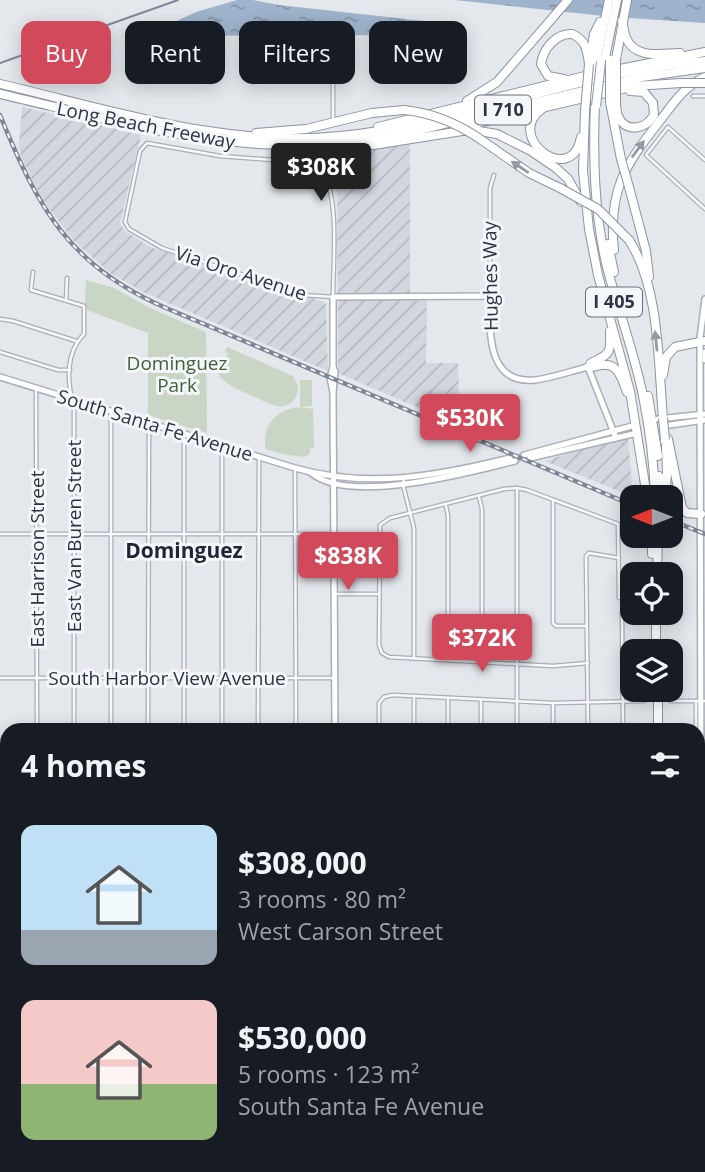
<!DOCTYPE html>
<meta charset="utf-8">
<style>
:root{--surface:#171b24;--page:#242831;--text:#f1f3f6;--muted:#9ea1a6;--accent:#d1495b}
body{margin:0;font-family:"Open Sans",sans-serif;background:var(--page);color:var(--text);height:100vh;display:flex;flex-direction:column;font-size:26px;white-space:nowrap}
*{box-sizing:border-box;margin:0}
p{font-size:23px;color:var(--muted)}
.icon{flex:none;width:38px;height:38px;fill:none;stroke:currentColor;stroke-width:2;stroke-linecap:round;stroke-linejoin:round}
.map{position:relative;flex:1;overflow:hidden}
.side{position:absolute;left:0px;top:723px;width:705px;height:450px;display:flex;flex-direction:column;background:var(--surface);border-radius:21px 21px 0 0;box-shadow:0 4px 18px #0003}
.side>*{flex:none}
.hud{position:absolute;left:21px;top:21px;width:663px;height:63px;display:flex;gap:14px}
.needle{width:46px;rotate:270deg}
.tools{position:absolute;left:620px;top:485px;display:grid;gap:14px}
.tools a{display:grid;place-items:center;width:63px;height:63px;border-radius:14px;background:var(--surface);box-shadow:0 4px 18px #0003;font-size:35px}
.price{position:absolute;translate:-50% -60px;padding:0 16px;border-radius:7px;background:var(--accent);color:#fff;font-size:23px;line-height:46px;filter:drop-shadow(0 2px 4px #0008)}
.price::after{content:'';position:absolute;left:50%;top:42px;width:21px;height:16px;margin-left:-10px;background:inherit;clip-path:polygon(0 0,100% 0,50% 100%)}
.price.selected{background:#222;color:#fff}
ul{padding:0;list-style:none}
li{display:flex;align-items:center;gap:21px;height:175px;padding:0 21px}
li span{display:grid;place-items:center;flex:none;width:196px;height:140px;border-radius:14px;color:#555}
li>.icon{margin-inline-start:auto}
span .icon{width:84px;height:84px;fill:#fffc;stroke-width:1}
li b{font-size:30px}
h2{display:flex;justify-content:space-between;align-items:center;height:84px;padding:0 21px;font-size:30px}
.pill{padding:0 24px;border-radius:14px;background:var(--surface);box-shadow:0 4px 18px #0003;font-size:24px;line-height:63px}
.pill.selected{background:var(--accent);color:#fff}
.map>svg:first-child{display:block}
.built{fill:#d2d6de}
.industrial{fill:url(#industrial-furrows)}
.park{fill:#c9d6c5}
.water{fill:url(#water-ripples)}
.lines{fill:none;stroke-linecap:round;stroke-linejoin:round}
.street-tunnel{stroke:#bfc3cb;stroke-width:2.5;stroke-dasharray:2.5 1.5;stroke-linecap:butt}
.secondary-tunnel{stroke:#bfc3cb;stroke-width:5;stroke-dasharray:5 2.5;stroke-linecap:butt}
.street-casing{stroke:#a9aeb7;stroke-width:5}
.secondary-casing{stroke:#a9aeb7;stroke-width:8}
.primary-casing{stroke:#a3abb8;stroke-width:9}
.highway-casing{stroke:#8b94a3;stroke-width:10}
.street{stroke:#f7f8fa;stroke-width:2.5}
.secondary{stroke:#fff;stroke-width:5}
.primary{stroke:#fff;stroke-width:6}
.highway{stroke:#fff;stroke-width:8}
.tram{stroke:#7d8696;stroke-width:2}
.rail-casing{stroke:#7d8696;stroke-width:4.5}
.rail{stroke:#f4f6f9;stroke-width:2;stroke-dasharray:5;stroke-linecap:butt}
.highway-bridge-casing{stroke:#8b94a3;stroke-width:10;stroke-linecap:butt}
.highway-bridge{stroke:#fff;stroke-width:8}
.oneway{fill:#959aa2}
.labels{text-anchor:middle;stroke-width:6;stroke-linejoin:round;paint-order:stroke}
.shield{fill:#f4f6f9;stroke:#676e7b;stroke-width:2}
.shield-label{font-size:18px;font-weight:bold;fill:#2b3445}
.street-label{font-size:19px;fill:#2b3445;stroke:#f4f6f9}
.park-label{font-size:19px;fill:#3f6138;stroke:#f4f6f9}
.neighbourhood-label{font-size:21px;font-weight:bold;fill:#1d2536;stroke:#f4f6f9}
</style>
<div class="map">
<svg width="705" height="1172" viewBox="0 0 705 1172">
<defs>
<pattern id="industrial-furrows" width="10" height="10" patternUnits="userSpaceOnUse" patternTransform="scale(1.75)"><rect width="10" height="10" fill="#d2d6de"/><path d="M-1 1l2-2M0 10L10 0M9 11l2-2" fill="none" stroke="#b4b8c0"/></pattern>
<pattern id="water-ripples" width="26" height="14" patternUnits="userSpaceOnUse" patternTransform="scale(1.75)"><rect width="26" height="14" fill="#9fb4cc"/><path d="M2 4q2-2 4 0t4 0M15 11q2-2 4 0t4 0" fill="none" stroke="#8293a7"/></pattern>
</defs>
<rect width="100%" height="100%" fill="#e4e7ec"/>
<polygon class="built" points="339,1166 610,1166 609,1172 339,1172"/>
<g class="industrial">
<polygon points="22,107 141,135 120,223 125,231 150,247 324,302 326,304 328,371 145,293 110,273 74,241 42,199 21,157 19,145"/>
<polygon points="410,144 410,300 427,301 426,363 458,363 460,426 338,373 337,155"/>
<polygon points="628,439 633,497 545,461 580,450"/>
<polygon points="0,789 7,791 7,1166 327,1166 327,1172 0,1172"/>
</g>
<g class="park">
<polygon points="86,280 114,288 148,307 206,332 207,433 148,415 148,333 87,310 85,302"/>
<path d="M 227,347 L 293,376 L 298,386 C 298,395 294,404 284,406 C 274,408 262,400 253,396 C 236,389 199,375 229,354 L 225,352 Z"/>
<path d="M 300,380 L 312,380 L 312,406 L 300,407 L 313,409 L 314,448 L 310,448 L 310,453 L 305,457 L 281,454 L 266,449 C 261,425 277,409 300,407 Z"/>
</g>
<g class="water">
<polygon points="237,0 253,0 279,5 424,21 423,35 144,36 196,12"/>
<polygon points="455,0 705,0 705,23 613,17"/>
</g>
<g class="lines">
<polyline class="street-tunnel" points="645,701 670,701"/>
<g class="secondary-tunnel">
<polyline points="510,458 524,455"/>
<polyline points="515,461 530,458"/>
</g>
<defs>
<g id="street">
<polyline points="333,46 333,118"/>
<polyline points="693,96 705,96"/>
<polyline points="705,160 668,127 646,155 705,209"/>
<path d="M 325,178 L 313,168 L 298,162 L 220,156 L 147,143 L 140,151 L 125,222 L 129,229 L 162,248 L 304,295 L 333,297 C 333,267 339,202 325,178 L 331,171 L 333,154"/>
<path d="M 33,272 L 31,290 L 84,306 L 84,334 C 65,353 67,383 74,407 L 74,730"/>
<polyline points="490,296 490,188 494,175"/>
<polyline points="66,300 67,278"/>
<polyline points="0,319 13,321 76,341"/>
<polyline points="0,352 58,370 70,370"/>
<polyline points="36,390 37,730"/>
<polyline points="111,411 111,730"/>
<polyline points="222,446 222,730"/>
<polyline points="295,468 296,730"/>
<polyline points="404,478 403,485 414,528 414,658"/>
<polyline points="517,488 517,730"/>
<polyline points="479,497 482,509 482,662"/>
<polyline points="553,500 553,623 556,626 586,626"/>
<polyline points="446,506 448,516 448,660"/>
<polyline points="0,534 333,534"/>
<polyline points="589,553 619,558"/>
<polyline points="334,594 379,594"/>
<polyline points="622,614 623,730"/>
<polyline points="588,663 553,666 389,657 382,653 379,645 380,525 390,518 504,489 517,488 527,490 618,524 619,598"/>
<polyline points="0,678 333,678"/>
<polyline points="414,698 414,730"/>
<polyline points="448,698 448,730"/>
<polyline points="481,700 481,730"/>
<polyline points="670,701 705,701"/>
<polyline points="696,701 696,730"/>
<polyline points="553,703 553,730"/>
<polyline points="148,730 149,425"/>
<polyline points="184,730 184,436"/>
<polyline points="258,730 259,457"/>
<polyline points="379,730 379,703 384,697 393,695 553,703 645,701"/>
<polyline points="588,730 586,556 589,553"/>
</g>
<g id="secondary">
<polyline points="705,352 705,360"/>
<polyline points="333,367 335,372 333,392 335,730"/>
<path d="M 0,377 L 295,468 C 368,489 438,476 510,458"/>
<path d="M 333,392 L 330,378 L 333,367 L 333,297 L 490,296 C 490,328 485,385 535,380 C 552,378 571,371 588,367 L 616,438"/>
<polyline points="658,419 705,414"/>
<polyline points="663,426 705,420"/>
<polyline points="524,455 632,426"/>
<polyline points="530,458 633,434"/>
<path d="M 310,472 C 348,506 470,472 515,461"/>
<polyline points="704,823 704,794 701,791 700,370 700,338 705,299"/>
<polyline points="698,1046 705,1101"/>
<polyline points="698,1099 701,1115 705,1125"/>
<polyline points="334,1166 334,1172"/>
<polyline points="525,1172 525,1166"/>
</g>
<g id="primary">
<polyline points="0,742 7,744"/>
<polyline points="0,749 7,751"/>
<polyline points="698,869 704,823"/>
<polyline points="698,934 705,933"/>
<polyline points="698,964 705,966"/>
<polyline points="698,972 705,974"/>
</g>
<g id="highway">
<path d="M 622,21 C 624,27 624,33 626,38 C 636,60 661,53 680,53"/>
<polyline points="590,57 594,34 600,22"/>
<polyline points="616,59 627,0"/>
<polyline points="604,62 617,0"/>
<polyline points="595,66 609,0"/>
<path d="M 564,79 L 548,76 L 541,64 C 543,49 556,33 572,34 C 586,40 587,50 589,64"/>
<path d="M 0,84 C 112,110 225,148 340,136 C 464,124 581,71 705,61"/>
<path d="M 0,94 C 134,125 250,162 389,137 L 642,77 L 705,68"/>
<path d="M 616,99 C 616,104 616,111 618,116 C 626,134 646,129 654,115 L 653,103 L 644,92 L 630,91"/>
<polyline points="467,101 497,82 568,0"/>
<polyline points="610,102 621,159"/>
<path d="M 595,103 C 593,157 594,210 606,263 C 617,307 634,351 643,396 C 650,430 654,463 655,497"/>
<path d="M 542,109 C 503,136 572,189 581,137"/>
<polyline points="585,111 583,171 589,229 598,275 630,391 647,497"/>
<polyline points="378,127 585,76 705,52"/>
<polyline points="457,128 635,86 681,83"/>
<polyline points="256,133 306,129 372,113 404,110"/>
<polyline points="483,141 529,173 560,188"/>
<polyline points="373,145 462,131 479,131 497,134 531,151 556,168 568,179 581,202"/>
<polyline points="629,187 646,251 649,277"/>
<path d="M 629,240 C 660,288 658,362 663,418"/>
<polyline points="608,244 614,272"/>
<path d="M 614,250 C 608,192 624,166 659,122 C 673,104 684,86 705,77"/>
<path d="M 591,363 C 611,354 611,352 610,331"/>
<path d="M 588,367 C 595,368 599,364 606,365 C 619,365 623,382 627,392"/>
<polyline points="663,375 666,357 675,347 705,341"/>
<polyline points="648,396 658,456"/>
<polyline points="668,439 682,508 687,513 701,514"/>
<polyline points="659,476 661,497"/>
<polyline points="665,497 667,475 666,446"/>
<polyline points="652,536 652,554"/>
<polyline points="657,574 658,536"/>
<polyline points="656,612 656,651"/>
<polyline points="658,730 658,690"/>
<polyline points="698,823 704,823"/>
<polyline points="624,1172 624,1166"/>
<polyline points="633,1172 633,1166"/>
</g>
</defs>
<use href="#street" class="street-casing"/>
<use href="#secondary" class="secondary-casing"/>
<use href="#primary" class="primary-casing"/>
<use href="#highway" class="highway-casing"/>
<use href="#street" class="street"/>
<use href="#secondary" class="secondary"/>
<use href="#primary" class="primary"/>
<use href="#highway" class="highway"/>
<polyline class="tram" points="0,63 178,0"/>
<defs>
<g id="rail">
<path d="M 0,115 C 38,208 69,266 166,308 L 632,505"/>
<polyline points="670,520 705,534"/>
<polyline points="0,765 7,767"/>
<polyline points="0,783 7,785"/>
<polyline points="698,917 705,914"/>
<polyline points="698,992 705,994"/>
<polyline points="698,1004 705,1005"/>
<polyline points="0,1128 7,1130"/>
<polyline points="121,1166 142,1172"/>
<polyline points="648,1172 648,1166"/>
</g>
</defs>
<use href="#rail" class="rail-casing"/>
<use href="#rail" class="rail"/>
<defs>
<g id="highway-bridge">
<polyline points="610,60 610,102"/>
<polyline points="681,83 705,83"/>
<polyline points="616,99 616,59"/>
<polyline points="596,106 601,62"/>
<path d="M 404,110 C 434,113 459,124 483,141"/>
<polyline points="585,111 589,64"/>
<polyline points="621,159 629,187"/>
<polyline points="560,188 598,209 629,240"/>
<polyline points="663,418 665,440"/>
</g>
</defs>
<use href="#highway-bridge" class="highway-bridge-casing"/>
<use href="#highway-bridge" class="highway-bridge"/>
</g>
<defs><path id="oneway-solid" d="M-6-.8H1V-3.2L6.5 0L1 3.2V.8H-6Z" transform="scale(1.75)"/></defs>
<g class="oneway">
<use href="#oneway-solid" transform="translate(638 149) rotate(-54)"/>
<use href="#oneway-solid" transform="translate(520 167) rotate(-146)"/>
<use href="#oneway-solid" transform="translate(656 341) rotate(-96)"/>
</g>
<g class="labels">
<g class="shield">
<rect x="475" y="95.5" width="56" height="29" rx="5"/>
<rect x="586" y="287.5" width="56" height="29" rx="5"/>
</g>
<g class="shield-label">
<text x="503" y="116">I 710</text>
<text x="614" y="308">I 405</text>
</g>
<g class="street-label">
<text transform="translate(146 125) rotate(11)" y="7">Long Beach Freeway</text>
<text transform="translate(241 273) rotate(18)" y="7">Via Oro Avenue</text>
<text transform="translate(490 276) rotate(-91)" y="7">Hughes Way</text>
<text transform="translate(155 425) rotate(17)" y="7">South Santa Fe Avenue</text>
<text transform="translate(74 536) rotate(-90)" y="7">East Van Buren Street</text>
<text transform="translate(37 559) rotate(-90)" y="7">East Harrison Street</text>
<text x="167" y="685">South Harbor View Avenue</text>
</g>
<g class="park-label">
<text x="177" y="370">Dominguez<tspan x="177" dy="22">Park</tspan></text>
</g>
<g class="neighbourhood-label">
<text x="184" y="558">Dominguez</text>
</g>
</g>
</svg>
<div class="tools">
<a><svg class="needle" viewBox="-14 -14 28 28"><path d="M0-13l5 13h-10z" fill="#e53935"/><path d="M0 13l5-13h-10z" fill="#9ea1a6"/></svg></a>
<a><svg class="icon" aria-label="locate" viewBox="0 0 24 24"><circle cx="12" cy="12" r="6"/><path d="M12 2v4M12 18v4M2 12h4M18 12h4"/></svg></a>
<a><svg class="icon" aria-label="layers" viewBox="0 0 24 24"><path d="M12 4l9 5-9 5-9-5zM3 14l9 5 9-5"/></svg></a>
</div>
<b class="price selected" style="left:321px;top:203px">$308K</b>
<b class="price" style="left:470px;top:454px">$530K</b>
<b class="price" style="left:348px;top:592px">$838K</b>
<b class="price" style="left:482px;top:674px">$372K</b>
<div class="hud">
<a class="pill selected">Buy</a>
<a class="pill">Rent</a>
<a class="pill">Filters</a>
<a class="pill">New</a>
</div>
<section class="side">
<h2>4 homes<svg class="icon" aria-label="filters" viewBox="0 0 24 24"><path d="M4 7h16M4 17h16"/><circle cx="9" cy="7" r="2"/><circle cx="15" cy="17" r="2"/></svg></h2>
<ul>
<li><span style="background:linear-gradient(#bfe0f5 75%,#9aa5b1 0)"><svg class="icon" aria-label="home" viewBox="0 0 24 24"><path d="M3 11l9-7 9 7M6 9v11h12V9"/></svg></span><div><b>$308,000</b><p>3 rooms · 80 m²</p><p>West Carson Street</p></div></li>
<li><span style="background:linear-gradient(#f6c9c9 60%,#8fb573 0)"><svg class="icon" aria-label="home" viewBox="0 0 24 24"><path d="M3 11l9-7 9 7M6 9v11h12V9"/></svg></span><div><b>$530,000</b><p>5 rooms · 123 m²</p><p>South Santa Fe Avenue</p></div></li>
</ul>
</section>
</div>
